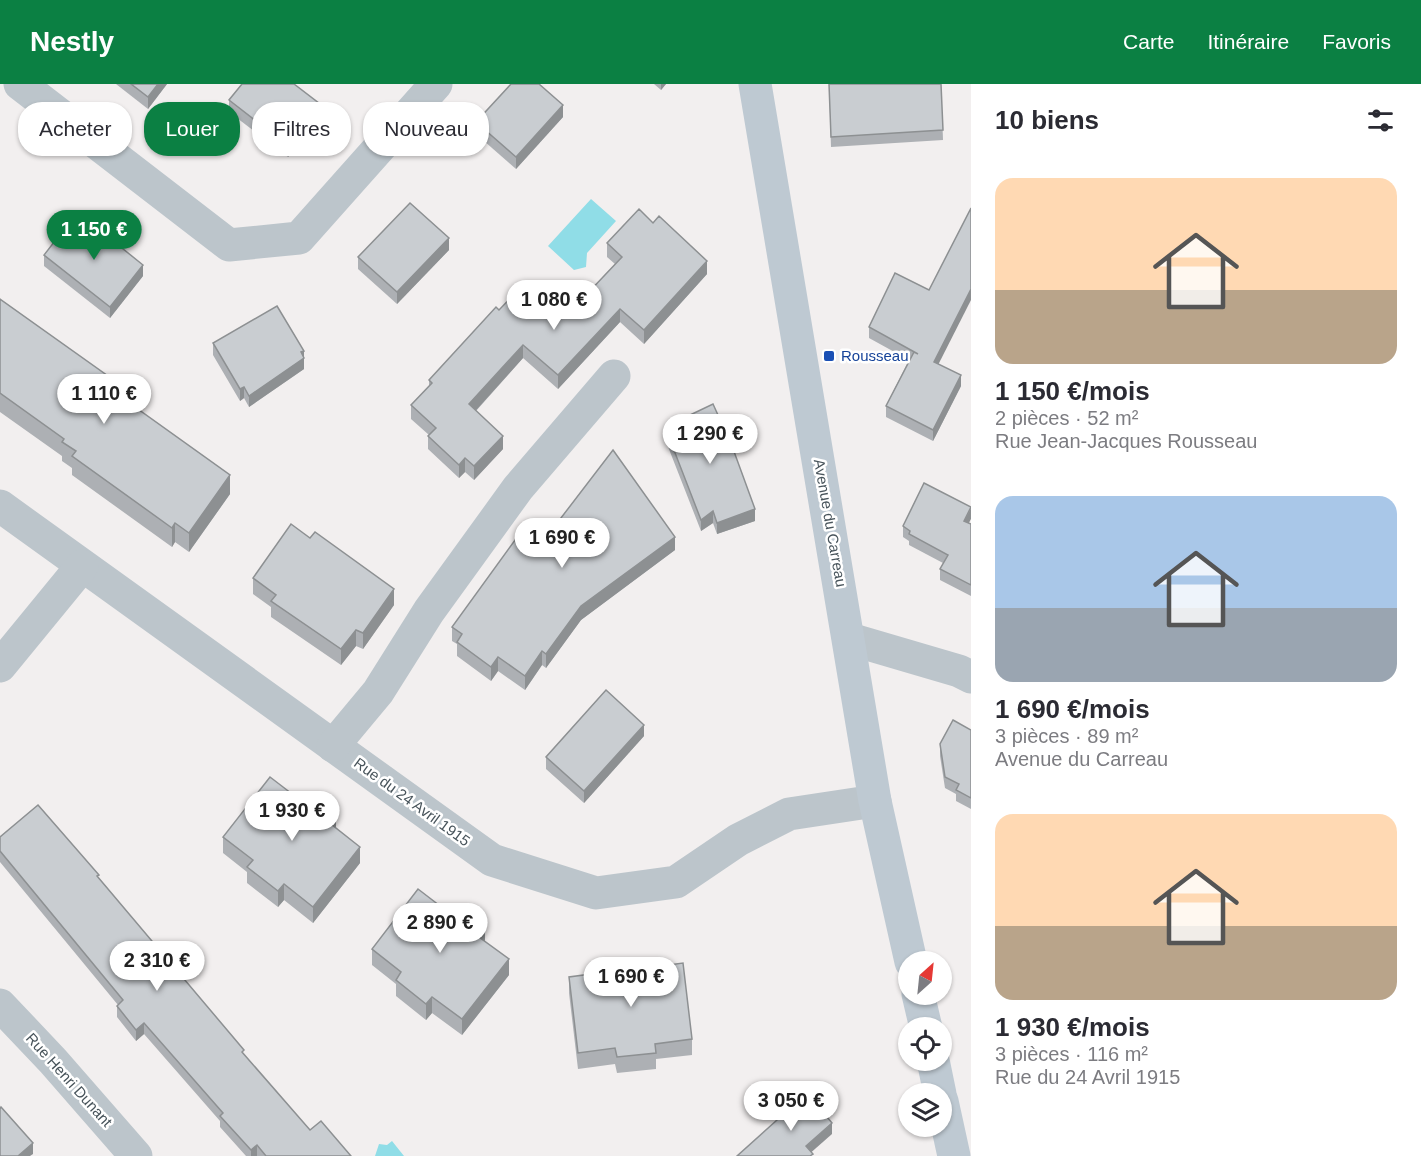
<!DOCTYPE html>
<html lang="fr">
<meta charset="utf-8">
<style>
:root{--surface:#fff;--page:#f7f7f7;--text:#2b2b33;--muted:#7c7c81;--accent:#0b8043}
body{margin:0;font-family:Arial,sans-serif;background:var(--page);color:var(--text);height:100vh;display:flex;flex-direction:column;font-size:22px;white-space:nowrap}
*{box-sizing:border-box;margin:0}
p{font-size:20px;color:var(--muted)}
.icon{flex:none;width:33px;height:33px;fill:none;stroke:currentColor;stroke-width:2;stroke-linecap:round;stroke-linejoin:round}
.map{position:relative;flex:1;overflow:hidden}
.sheet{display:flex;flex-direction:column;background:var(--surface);width:450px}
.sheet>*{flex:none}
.guide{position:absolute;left:18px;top:18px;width:570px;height:54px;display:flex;gap:12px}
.needle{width:39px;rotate:27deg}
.fabs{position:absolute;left:898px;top:867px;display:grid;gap:12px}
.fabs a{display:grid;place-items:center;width:54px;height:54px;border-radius:50%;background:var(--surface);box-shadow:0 2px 4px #0004;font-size:30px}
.price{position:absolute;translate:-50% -51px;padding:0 14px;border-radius:21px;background:#fff;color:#222;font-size:20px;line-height:39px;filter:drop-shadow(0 2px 3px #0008)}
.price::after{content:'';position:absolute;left:50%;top:36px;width:18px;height:14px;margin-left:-9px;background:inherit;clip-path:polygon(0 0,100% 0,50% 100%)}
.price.active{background:var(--accent);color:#fff}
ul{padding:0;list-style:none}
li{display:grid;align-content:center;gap:12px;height:318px;padding:0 24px}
li span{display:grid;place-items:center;height:186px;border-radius:18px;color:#555}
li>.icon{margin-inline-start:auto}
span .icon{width:108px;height:108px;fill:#fffc;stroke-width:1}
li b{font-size:26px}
h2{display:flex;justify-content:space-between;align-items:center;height:72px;padding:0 24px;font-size:26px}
.tag{padding:0 21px;border-radius:24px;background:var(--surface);box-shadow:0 2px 4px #0004;font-size:21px;line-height:54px}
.tag.active{background:var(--accent);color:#fff}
header{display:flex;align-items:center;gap:36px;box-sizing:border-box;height:84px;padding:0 30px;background:var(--accent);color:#fff}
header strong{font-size:28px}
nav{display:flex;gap:33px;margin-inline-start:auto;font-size:21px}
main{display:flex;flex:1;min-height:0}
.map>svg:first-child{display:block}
.water{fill:#90dde7}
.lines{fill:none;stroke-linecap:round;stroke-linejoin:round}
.street{stroke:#bcc5cb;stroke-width:33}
.secondary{stroke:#bec9d2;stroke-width:33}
.wall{fill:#adb0b4}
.shaded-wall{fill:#8d9092}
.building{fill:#c9cdd1;stroke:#8d9092;stroke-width:1.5}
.transit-dot{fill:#1a4fb4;stroke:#fff;stroke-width:2}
.labels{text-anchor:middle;stroke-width:5;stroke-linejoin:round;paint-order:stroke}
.transit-label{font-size:15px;fill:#164399;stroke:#fff;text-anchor:start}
.street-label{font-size:15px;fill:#48545b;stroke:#fff}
</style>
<header>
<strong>Nestly</strong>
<nav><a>Carte</a><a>Itinéraire</a><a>Favoris</a></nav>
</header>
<main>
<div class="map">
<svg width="971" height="1072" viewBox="0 0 971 1072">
<rect width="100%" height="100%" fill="#f2efef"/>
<g class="water">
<polygon points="591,115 616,137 587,169 586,183 574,186 548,162"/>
<polygon points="392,1057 404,1072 375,1072 379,1060 387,1061"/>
</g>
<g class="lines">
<g class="street">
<polyline points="20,0 229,161 299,154 436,0"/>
<polyline points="0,422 492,776 596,809 676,798 738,756 789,730 875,717"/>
<polyline points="850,555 959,587 971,593"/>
<polyline points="0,582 82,482"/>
<polyline points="333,662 378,608 429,527 518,404 614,292"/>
<polyline points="0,921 53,977 136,1072"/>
</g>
<g class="secondary">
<polyline points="755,0 875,717 911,878"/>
<polyline points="918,910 926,944"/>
<polyline points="933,976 940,1010"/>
<polyline points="942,1017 954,1072"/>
</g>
</g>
<g class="wall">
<polygon points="116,0 167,0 148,25"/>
<polygon points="654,0 666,0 661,6"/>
<polygon points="829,0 941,0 943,56 831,63"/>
<polygon points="229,16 320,31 288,73 229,28"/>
<polygon points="563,33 516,85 476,50 476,38"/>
<polygon points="607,159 707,190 644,260 620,238 558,305 523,274 476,327 503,365 474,396 465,388 459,394 428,365 428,352 429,351 411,335 411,321 429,302 429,296 499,226 544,225 567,231 615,180 607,173"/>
<polygon points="449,166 397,220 358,185 358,173"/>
<polygon points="44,171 143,192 110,234 44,182"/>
<polygon points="929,206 938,280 961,302 933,357 886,333 886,322 909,276 869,254 869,243"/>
<polygon points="0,215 108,304 230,410 189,468 175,458 172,463 72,391 72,384 62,377 62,372 0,328"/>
<polygon points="213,259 304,267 304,285 249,323 244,314 240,317 213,271"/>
<polygon points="665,343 755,437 717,450 713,439 701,447 665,355"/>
<polygon points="969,439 971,440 971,512 940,496 940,485 943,479 909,461 909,457 903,453 903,442"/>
<polygon points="551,447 675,466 581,536 546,584 542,581 525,606 498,587 491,597 457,572 457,560 452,557 452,543 536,448"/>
<polygon points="253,494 394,521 363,565 356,562 341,581 271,533 271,523 253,510"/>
<polygon points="971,646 971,725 956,717 956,710 945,704 940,672 940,660"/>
<polygon points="644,652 584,719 546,685 546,673"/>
<polygon points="336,744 360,779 313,839 284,816 278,823 247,799 247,788 223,769 223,753"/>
<polygon points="0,753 99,794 244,971 310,1046 351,1072 246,1072 220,1043 220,1037 144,950 136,957 117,933 117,922 118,921 0,778"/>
<polygon points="485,857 509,891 462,951 432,929 426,936 396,912 396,900 372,881 372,865"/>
<polygon points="605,879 646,884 692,955 692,971 656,975 656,985 617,989 615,980 578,985 569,909 569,893 605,889"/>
</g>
<g class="shaded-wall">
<polygon points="158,0 167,0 148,25 148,13"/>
<polygon points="661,0 666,0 661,6"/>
<polygon points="320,20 320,31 288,73 288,62"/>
<polygon points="563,21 563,33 516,85 516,73"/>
<polygon points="449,154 449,166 397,220 397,208"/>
<polygon points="707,177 707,190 644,260 644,246"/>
<polygon points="143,181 143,192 110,234 110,223"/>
<polygon points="971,205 971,216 934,289 934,278"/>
<polygon points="620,225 620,238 558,305 558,291"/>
<polygon points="523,261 523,274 469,334 469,320"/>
<polygon points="304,267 304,285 249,323 249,312 301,268"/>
<polygon points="961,291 961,302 933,357 933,346"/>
<polygon points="108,292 108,311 103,300"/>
<polygon points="244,303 244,314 240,317 240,305"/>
<polygon points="503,352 503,365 474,396 474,382"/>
<polygon points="465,374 465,388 459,394 459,381"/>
<polygon points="230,391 230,410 189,468 189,449"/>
<polygon points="971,424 971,435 964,448 964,437"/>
<polygon points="755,425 755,437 717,450 717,439"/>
<polygon points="713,427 713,439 701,447 701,436"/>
<polygon points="175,439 175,458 172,463 172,444"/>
<polygon points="675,453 675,466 581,536 546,584 546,570 581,522"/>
<polygon points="394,505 394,521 363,565 363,549"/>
<polygon points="356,546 356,562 341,581 341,565"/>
<polygon points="542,567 542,581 525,606 525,592"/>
<polygon points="498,573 498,587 491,597 491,583"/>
<polygon points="644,641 644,652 584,719 584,707"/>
<polygon points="336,733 336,749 331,740"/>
<polygon points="360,763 360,779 313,839 313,823"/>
<polygon points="284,800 284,816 278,823 278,807"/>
<polygon points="485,845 485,861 479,853"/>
<polygon points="509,875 509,891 462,951 462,935"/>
<polygon points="432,913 432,929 426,936 426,920"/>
<polygon points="144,939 144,950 136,957 136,946"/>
<polygon points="832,1039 832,1050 807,1072 806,1062"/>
<polygon points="33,1059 33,1070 30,1072 18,1072"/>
<polygon points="257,1061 257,1072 251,1072 251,1066"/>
</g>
<g class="building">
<polygon points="131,0 158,0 148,13"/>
<polygon points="242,0 294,0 320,20 288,62 229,16"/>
<polygon points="511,0 539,0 563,21 516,73 476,38"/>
<polygon points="829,0 941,0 943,46 831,53"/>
<polygon points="410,119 449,154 397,208 358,173"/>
<polygon points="971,124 971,205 934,278 961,291 933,346 886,322 914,268 918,270 869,243 895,189 929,206"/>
<polygon points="639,125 653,139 659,132 707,177 644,246 620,225 558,291 523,261 469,320 503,352 474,382 465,374 459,381 428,352 436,344 411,321 432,299 429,296 496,223 499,226 520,204 544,225 552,217 567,231 622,173 607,159"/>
<polygon points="75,131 105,155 107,152 143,181 110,223 44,171"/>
<polygon points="0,215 108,292 103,300 230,391 189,449 175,439 172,444 72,372 76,367 62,358 64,355 0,309"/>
<polygon points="277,222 304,267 301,268 304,274 249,312 244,303 240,305 213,259"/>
<polygon points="713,320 732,362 755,425 717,439 713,427 701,436 665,343"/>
<polygon points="613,366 675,453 581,522 546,570 542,567 525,592 498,573 491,583 457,558 462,550 452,543 526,441 536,448 541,440 551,447"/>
<polygon points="924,399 971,423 964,437 971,440 971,501 940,485 948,471 909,450 910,447 903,442"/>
<polygon points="291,440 310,454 315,448 394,505 363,549 356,546 341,565 271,517 276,511 253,494"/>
<polygon points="606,606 644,641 584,707 546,673"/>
<polygon points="953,636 971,646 971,714 956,706 959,700 945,693 940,660"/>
<polygon points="270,693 300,716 305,709 336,733 331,740 360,763 313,823 284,800 278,807 247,783 253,776 223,753"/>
<polygon points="38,721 99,791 97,792 244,966 242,968 310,1046 321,1037 351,1072 266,1072 257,1061 251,1066 220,1032 223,1029 144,939 136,946 117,922 123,916 0,767 0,753"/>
<polygon points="418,805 448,828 453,822 485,845 479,853 509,875 462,935 432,913 426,920 396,896 401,888 372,865"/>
<polygon points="644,875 646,884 683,879 692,955 655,960 656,969 617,973 615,964 578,969 569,893 606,888 605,879"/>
<polygon points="807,1009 832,1039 806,1062 813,1070 810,1072 737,1072"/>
<polygon points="1,1023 33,1059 18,1072 0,1072 0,1025"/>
</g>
<rect class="transit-dot" x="823" y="266" width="12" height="12" rx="3"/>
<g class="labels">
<g class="transit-label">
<text x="841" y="277">Rousseau</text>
</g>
<g class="street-label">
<text transform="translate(830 439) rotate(80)" y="5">Avenue du Carreau</text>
<text transform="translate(412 718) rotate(36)" y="5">Rue du 24 Avril 1915</text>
<text transform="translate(69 996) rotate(48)" y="5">Rue Henri Dunant</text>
</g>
</g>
</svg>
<div class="fabs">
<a><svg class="needle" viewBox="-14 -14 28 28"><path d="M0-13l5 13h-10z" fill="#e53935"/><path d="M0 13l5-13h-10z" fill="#7c7c81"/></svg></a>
<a><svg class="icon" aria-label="locate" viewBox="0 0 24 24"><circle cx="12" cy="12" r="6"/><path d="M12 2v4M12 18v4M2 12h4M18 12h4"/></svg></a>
<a><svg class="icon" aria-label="layers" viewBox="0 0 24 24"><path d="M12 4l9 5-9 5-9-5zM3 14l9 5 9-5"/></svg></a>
</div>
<b class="price active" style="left:94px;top:177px">1 150 €</b>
<b class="price" style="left:554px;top:247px">1 080 €</b>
<b class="price" style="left:104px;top:341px">1 110 €</b>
<b class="price" style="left:710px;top:381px">1 290 €</b>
<b class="price" style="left:562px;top:485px">1 690 €</b>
<b class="price" style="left:292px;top:758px">1 930 €</b>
<b class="price" style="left:440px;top:870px">2 890 €</b>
<b class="price" style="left:157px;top:908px">2 310 €</b>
<b class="price" style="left:631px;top:924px">1 690 €</b>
<b class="price" style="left:791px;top:1048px">3 050 €</b>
<div class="guide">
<a class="tag">Acheter</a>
<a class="tag active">Louer</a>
<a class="tag">Filtres</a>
<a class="tag">Nouveau</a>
</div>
</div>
<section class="sheet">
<h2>10 biens<svg class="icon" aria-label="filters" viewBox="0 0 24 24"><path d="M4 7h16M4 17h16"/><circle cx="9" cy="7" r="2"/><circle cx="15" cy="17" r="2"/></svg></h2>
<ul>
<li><span style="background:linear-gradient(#ffd9b3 60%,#b9a48a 0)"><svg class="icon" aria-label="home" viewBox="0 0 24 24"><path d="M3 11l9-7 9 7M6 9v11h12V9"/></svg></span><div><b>1 150 €/mois</b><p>2 pièces · 52 m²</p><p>Rue Jean-Jacques Rousseau</p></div></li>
<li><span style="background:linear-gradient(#a9c7e8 60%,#9aa5b1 0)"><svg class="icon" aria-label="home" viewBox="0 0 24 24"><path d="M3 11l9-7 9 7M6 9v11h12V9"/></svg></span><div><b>1 690 €/mois</b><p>3 pièces · 89 m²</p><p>Avenue du Carreau</p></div></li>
<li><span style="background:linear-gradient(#ffd9b3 60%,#b9a48a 0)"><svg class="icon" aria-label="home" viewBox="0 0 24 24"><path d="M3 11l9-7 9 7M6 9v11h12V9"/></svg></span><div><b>1 930 €/mois</b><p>3 pièces · 116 m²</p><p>Rue du 24 Avril 1915</p></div></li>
</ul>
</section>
</main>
